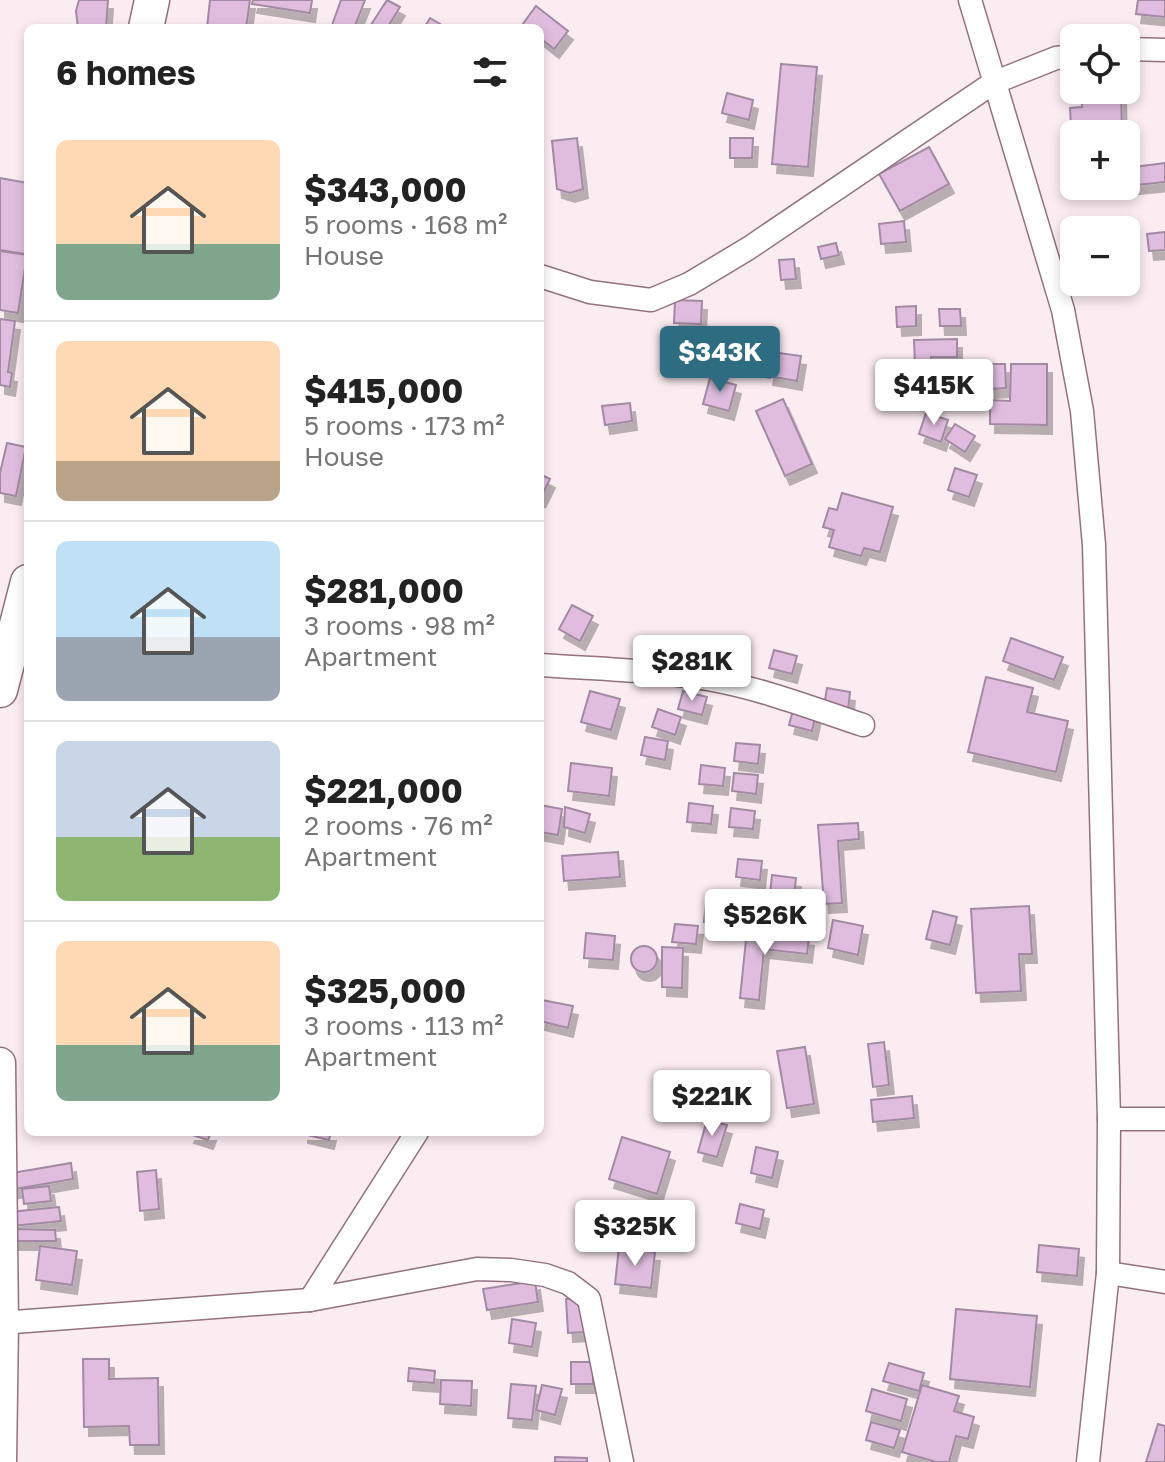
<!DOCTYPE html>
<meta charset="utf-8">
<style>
:root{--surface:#fff;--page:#f2f2f2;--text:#222;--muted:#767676;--line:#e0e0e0;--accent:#2e6c82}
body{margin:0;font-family:"Golos Text",sans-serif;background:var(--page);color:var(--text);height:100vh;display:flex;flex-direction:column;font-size:30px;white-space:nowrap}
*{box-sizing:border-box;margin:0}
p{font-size:26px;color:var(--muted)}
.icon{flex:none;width:44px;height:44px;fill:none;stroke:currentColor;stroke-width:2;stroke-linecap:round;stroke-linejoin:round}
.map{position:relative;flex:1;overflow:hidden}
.sheet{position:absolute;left:24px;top:24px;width:520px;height:1112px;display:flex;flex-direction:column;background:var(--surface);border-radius:12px;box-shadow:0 4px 12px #0003}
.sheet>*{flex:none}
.controls{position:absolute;left:1060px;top:24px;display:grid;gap:16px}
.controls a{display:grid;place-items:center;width:80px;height:80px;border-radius:12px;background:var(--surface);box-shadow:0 4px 12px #0003;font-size:40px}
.price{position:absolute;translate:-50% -68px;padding:0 18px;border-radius:8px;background:#fff;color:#222;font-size:26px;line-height:52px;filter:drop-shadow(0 2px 4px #0008)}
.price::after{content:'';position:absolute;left:50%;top:48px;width:24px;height:18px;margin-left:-12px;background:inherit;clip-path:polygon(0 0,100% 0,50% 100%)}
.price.on{background:var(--accent);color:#fff}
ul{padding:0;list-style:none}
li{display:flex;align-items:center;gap:24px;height:200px;padding:0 32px}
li+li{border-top:2px solid var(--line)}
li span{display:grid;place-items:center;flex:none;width:224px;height:160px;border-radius:12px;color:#555}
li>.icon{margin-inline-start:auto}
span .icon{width:96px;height:96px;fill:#fffc;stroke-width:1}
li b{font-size:34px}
h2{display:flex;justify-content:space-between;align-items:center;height:96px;padding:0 32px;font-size:34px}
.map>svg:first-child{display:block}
.building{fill:#e0bddf;stroke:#a38aa3;stroke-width:2;filter:url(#shadow)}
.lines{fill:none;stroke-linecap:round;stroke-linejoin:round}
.street-casing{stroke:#937180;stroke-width:25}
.secondary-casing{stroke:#937180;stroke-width:33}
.primary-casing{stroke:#937180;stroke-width:37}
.street{stroke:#fff;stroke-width:22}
.secondary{stroke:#fff;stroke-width:30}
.primary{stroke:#fff;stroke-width:34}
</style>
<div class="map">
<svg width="1165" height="1462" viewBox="0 0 1165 1462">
<defs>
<filter id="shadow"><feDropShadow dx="5" dy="9" stdDeviation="0" flood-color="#0004"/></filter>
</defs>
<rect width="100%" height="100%" fill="#fbecf2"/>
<g class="building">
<polygon points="79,0 108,0 106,28 78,28 76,11"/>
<polygon points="210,0 250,0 246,28 207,28"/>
<polygon points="253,0 312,0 310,13 252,4"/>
<polygon points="341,0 365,0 354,28 331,28"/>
<polygon points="387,0 400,7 387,28 369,28"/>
<polygon points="1138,0 1165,0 1165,17 1136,14"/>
<polygon points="536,6 568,31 554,49 540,38 540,28 526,28 522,25"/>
<polygon points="430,18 447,28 424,28"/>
<polygon points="781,64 817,67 808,167 772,164"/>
<polygon points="1121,91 1122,134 1074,134 1074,145 1072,145 1070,108 1082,107 1081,93"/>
<polygon points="727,93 753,100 749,120 722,113"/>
<polygon points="577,138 583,189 570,193 557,189 552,141"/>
<polygon points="730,138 753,138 752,158 730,158"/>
<polygon points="929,147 949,184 900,211 879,174"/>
<polygon points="1165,163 1165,182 1126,186 1126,168"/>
<polygon points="0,178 28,183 28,239 25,254 0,250"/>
<polygon points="904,221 906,242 881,244 879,224"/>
<polygon points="1165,232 1165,250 1149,251 1147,234"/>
<polygon points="836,243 839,255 821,259 818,247"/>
<polygon points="0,251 27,255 18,313 0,310"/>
<polygon points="794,259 796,279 781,280 779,260"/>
<polygon points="675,300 702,301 701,324 674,323"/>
<polygon points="916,306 916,326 897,327 896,307"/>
<polygon points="939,309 960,309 961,326 940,326"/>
<polygon points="0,319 15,321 8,372 12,373 10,387 0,385"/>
<polygon points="737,333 771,341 765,369 731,362"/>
<polygon points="957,339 957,357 931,357 931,366 915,366 914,340"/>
<polygon points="708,342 729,349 725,364 703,358"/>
<polygon points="772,352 801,356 797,381 768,376"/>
<polygon points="988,364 1005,364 1006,388 990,389"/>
<polygon points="1011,364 1047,364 1047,425 990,424 990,400 1010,401"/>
<polygon points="710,378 736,385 729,411 703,404"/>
<polygon points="783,399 812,464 785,476 756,411"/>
<polygon points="630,403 632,421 605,425 602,406"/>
<polygon points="926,413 948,420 941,442 919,434"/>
<polygon points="955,424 975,436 965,452 945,439"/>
<polygon points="7,443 26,447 16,496 0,493 0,473"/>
<polygon points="955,468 977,475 969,497 948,490"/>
<polygon points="540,474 550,479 540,499"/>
<polygon points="842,493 893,507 880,552 864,548 861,556 829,547 834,530 823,527 829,508 837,510"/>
<polygon points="572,605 593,616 580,641 559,629"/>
<polygon points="1011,638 1063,657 1054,680 1003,661"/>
<polygon points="774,650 797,656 792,674 769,668"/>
<polygon points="986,677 1033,688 1027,712 1068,721 1056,772 968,752"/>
<polygon points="827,688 850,692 848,710 824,706"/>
<polygon points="590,691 620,699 611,730 581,722"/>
<polygon points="683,691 707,697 702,715 678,709"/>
<polygon points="794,706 816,713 812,731 789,725"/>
<polygon points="658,709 681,717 675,735 652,727"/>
<polygon points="645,737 668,741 665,760 641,755"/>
<polygon points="736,743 760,745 758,764 734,761"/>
<polygon points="571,763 612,768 609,796 568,791"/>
<polygon points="701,765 725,768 723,786 699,784"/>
<polygon points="734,773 758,775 756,794 732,791"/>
<polygon points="689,803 713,806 711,824 687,822"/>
<polygon points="540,805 562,809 558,835 540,832"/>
<polygon points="565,807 590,814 585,833 564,827"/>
<polygon points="731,808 755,811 753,829 729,827"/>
<polygon points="858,823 859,839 838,841 842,903 824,904 818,825"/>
<polygon points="618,852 620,877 564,881 562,856"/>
<polygon points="738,859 762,861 760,880 736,877"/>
<polygon points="772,875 796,878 794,896 770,894"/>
<polygon points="706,903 730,906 728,924 704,922"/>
<polygon points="732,906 756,909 754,927 730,925"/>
<polygon points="1029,906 1032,954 1019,954 1021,991 976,993 971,909"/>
<polygon points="933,911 957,917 950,945 926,939"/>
<polygon points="833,920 863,926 858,955 828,948"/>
<polygon points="675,924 698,926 696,944 672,942"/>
<polygon points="747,930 809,937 807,954 764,949 759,1000 740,998"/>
<polygon points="586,933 615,936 613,960 584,958"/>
<circle cx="644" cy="959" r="13"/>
<polygon points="662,947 683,948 682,988 662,987"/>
<polygon points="542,1000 573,1006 568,1028 540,1021"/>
<polygon points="884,1042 889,1085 873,1087 868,1044"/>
<polygon points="805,1047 814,1104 787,1108 777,1051"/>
<polygon points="912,1096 914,1118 873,1122 871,1100"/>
<polygon points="707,1120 727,1125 717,1157 698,1152"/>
<polygon points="190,1132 211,1132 208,1140 189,1134"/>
<polygon points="303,1132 331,1132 329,1140 303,1134"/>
<polygon points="622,1137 670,1152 657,1194 609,1179"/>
<polygon points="756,1147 778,1152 772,1178 751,1173"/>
<polygon points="71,1163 73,1179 9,1190 6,1174"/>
<polygon points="156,1170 159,1209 140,1211 137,1172"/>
<polygon points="49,1186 51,1201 24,1204 22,1189"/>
<polygon points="740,1204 764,1210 760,1229 736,1223"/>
<polygon points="59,1207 61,1221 12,1226 10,1212"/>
<polygon points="12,1229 55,1230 56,1241 13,1241"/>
<polygon points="1039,1245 1079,1249 1077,1276 1037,1272"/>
<polygon points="40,1246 77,1251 72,1285 36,1280"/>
<polygon points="619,1247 655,1252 651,1288 615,1284"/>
<polygon points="535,1281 538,1302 487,1310 483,1289"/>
<polygon points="566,1299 584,1299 586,1332 568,1333"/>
<polygon points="956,1309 1037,1316 1030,1387 950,1379"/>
<polygon points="512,1319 536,1323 532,1347 509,1343"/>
<polygon points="83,1359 109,1359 109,1379 158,1378 159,1445 130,1445 129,1426 84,1427"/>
<rect x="571" y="1362" width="22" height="22"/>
<polygon points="889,1363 924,1373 919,1391 883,1381"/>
<polygon points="409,1368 435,1371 434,1383 408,1381"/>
<polygon points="441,1380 472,1381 471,1406 440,1404"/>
<polygon points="511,1384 536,1386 532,1420 508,1418"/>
<polygon points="542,1385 562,1389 555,1415 536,1410"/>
<polygon points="922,1385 959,1396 954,1411 974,1417 968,1439 956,1436 949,1462 936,1462 902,1452"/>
<polygon points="872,1389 907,1399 901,1421 866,1411"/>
<polygon points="871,1422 900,1430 894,1448 866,1440"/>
<polygon points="1158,1424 1165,1426 1165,1462 1146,1462"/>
<polygon points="555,1457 587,1458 587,1462 555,1462"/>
</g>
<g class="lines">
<defs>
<g id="street">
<polyline points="970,0 1063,310 1082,411 1094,545 1109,1119 1108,1273 1088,1462"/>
<polyline points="1126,49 1165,50"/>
<polyline points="540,276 590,292 651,300 689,284 749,248 993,83 1056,58 1074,56"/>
<path d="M 540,665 C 596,669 652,670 707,679 C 760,688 812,708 863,725"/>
<polyline points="1109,1119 1165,1119"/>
<polyline points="1108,1273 1165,1282"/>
<polyline points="310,1300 417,1132"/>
<polyline points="0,1323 310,1300 477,1269 511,1270 545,1275 568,1283 589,1299 622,1462"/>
</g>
<polyline id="secondary" points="0,1063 3,1323 1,1462"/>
<g id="primary">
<polyline points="146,28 152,0"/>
<polyline points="0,690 28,582"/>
</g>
</defs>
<use href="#street" class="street-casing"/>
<use href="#secondary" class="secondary-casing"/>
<use href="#primary" class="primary-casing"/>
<use href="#street" class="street"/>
<use href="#secondary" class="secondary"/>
<use href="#primary" class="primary"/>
</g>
</svg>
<div class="controls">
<a><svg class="icon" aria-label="locate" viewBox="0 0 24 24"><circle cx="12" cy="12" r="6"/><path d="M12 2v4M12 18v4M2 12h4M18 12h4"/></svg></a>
<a>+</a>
<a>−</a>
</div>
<b class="price on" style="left:720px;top:394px">$343K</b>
<b class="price" style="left:934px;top:427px">$415K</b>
<b class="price" style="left:692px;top:703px">$281K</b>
<b class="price" style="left:765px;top:957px">$526K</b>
<b class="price" style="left:712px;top:1138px">$221K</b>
<b class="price" style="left:635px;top:1268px">$325K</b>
<section class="sheet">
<h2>6 homes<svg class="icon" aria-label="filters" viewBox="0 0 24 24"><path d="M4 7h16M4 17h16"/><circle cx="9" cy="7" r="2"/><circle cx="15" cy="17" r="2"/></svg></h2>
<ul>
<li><span style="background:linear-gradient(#ffd9b3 65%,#7fa58c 0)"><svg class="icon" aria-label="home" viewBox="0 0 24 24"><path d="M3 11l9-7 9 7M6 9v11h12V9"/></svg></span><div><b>$343,000</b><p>5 rooms · 168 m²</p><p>House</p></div></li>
<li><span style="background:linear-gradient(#ffd9b3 75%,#b9a48a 0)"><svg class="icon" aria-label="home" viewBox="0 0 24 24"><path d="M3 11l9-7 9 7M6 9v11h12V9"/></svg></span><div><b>$415,000</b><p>5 rooms · 173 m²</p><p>House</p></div></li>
<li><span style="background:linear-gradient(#bfe0f5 60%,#9aa5b1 0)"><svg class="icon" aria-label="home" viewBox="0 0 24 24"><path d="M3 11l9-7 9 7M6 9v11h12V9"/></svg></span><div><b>$281,000</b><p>3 rooms · 98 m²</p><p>Apartment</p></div></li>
<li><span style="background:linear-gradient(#c9d6e8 60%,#8fb573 0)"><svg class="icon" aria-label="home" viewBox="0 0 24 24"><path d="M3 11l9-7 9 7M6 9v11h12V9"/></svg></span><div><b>$221,000</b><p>2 rooms · 76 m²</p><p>Apartment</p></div></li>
<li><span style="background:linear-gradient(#ffd9b3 65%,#7fa58c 0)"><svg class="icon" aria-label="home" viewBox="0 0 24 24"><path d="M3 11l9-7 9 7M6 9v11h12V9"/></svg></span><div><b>$325,000</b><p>3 rooms · 113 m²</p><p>Apartment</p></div></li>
</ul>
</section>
</div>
